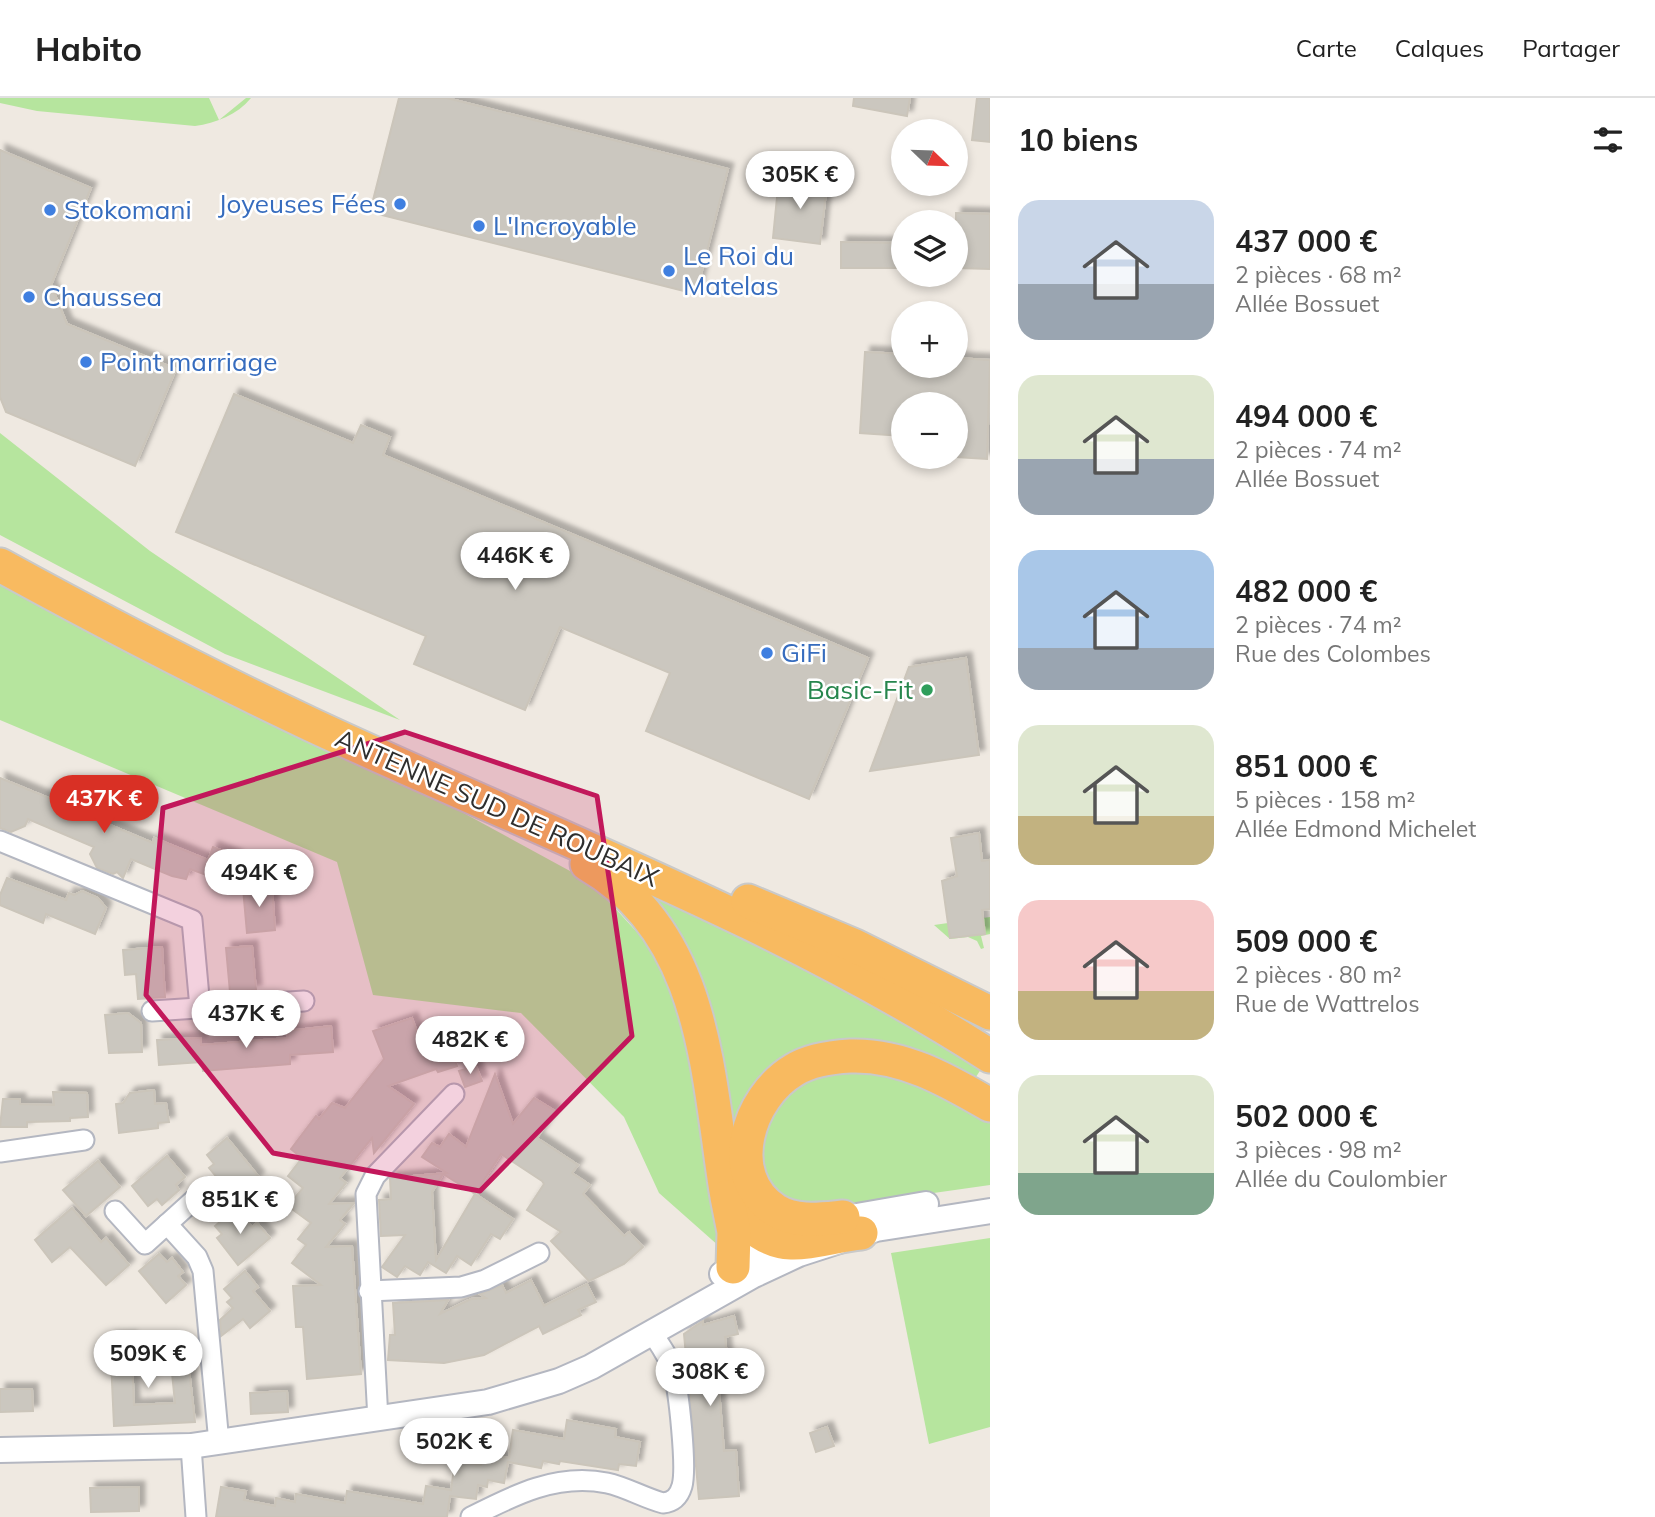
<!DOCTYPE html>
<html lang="fr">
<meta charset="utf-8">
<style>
:root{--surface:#fff;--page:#f6f6f6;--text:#222;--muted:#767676;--line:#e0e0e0;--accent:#d93025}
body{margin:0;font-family:Mulish,sans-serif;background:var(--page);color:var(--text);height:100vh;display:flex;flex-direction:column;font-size:26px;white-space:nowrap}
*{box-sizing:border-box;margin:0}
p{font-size:23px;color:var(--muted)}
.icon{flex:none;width:38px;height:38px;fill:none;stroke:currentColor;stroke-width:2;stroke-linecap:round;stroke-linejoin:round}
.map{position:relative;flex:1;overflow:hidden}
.panel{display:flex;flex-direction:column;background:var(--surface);width:665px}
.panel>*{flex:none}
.needle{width:46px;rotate:113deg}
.buttons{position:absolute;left:891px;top:21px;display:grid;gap:14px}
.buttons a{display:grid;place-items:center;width:77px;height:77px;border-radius:50%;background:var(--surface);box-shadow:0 4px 10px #0003;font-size:35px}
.price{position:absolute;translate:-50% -60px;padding:0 16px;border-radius:24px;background:#fff;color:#222;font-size:23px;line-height:46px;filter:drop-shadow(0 2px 4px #0008)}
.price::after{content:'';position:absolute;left:50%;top:42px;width:21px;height:16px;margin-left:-10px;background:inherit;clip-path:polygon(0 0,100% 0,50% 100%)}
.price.selected{background:var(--accent);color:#fff}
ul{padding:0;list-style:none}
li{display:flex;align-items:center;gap:21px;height:175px;padding:0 28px}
li span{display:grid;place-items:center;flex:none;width:196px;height:140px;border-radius:21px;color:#555}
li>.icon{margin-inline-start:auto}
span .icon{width:84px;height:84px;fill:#fffc;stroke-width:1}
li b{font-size:30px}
h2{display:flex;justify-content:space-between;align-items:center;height:84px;padding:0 28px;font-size:30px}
header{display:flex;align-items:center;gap:42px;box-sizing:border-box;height:98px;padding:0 35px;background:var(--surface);border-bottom:2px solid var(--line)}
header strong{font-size:33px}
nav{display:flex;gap:38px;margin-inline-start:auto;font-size:24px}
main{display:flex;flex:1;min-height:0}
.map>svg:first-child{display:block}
.green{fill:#b6e59e}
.building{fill:#cbc7bf;stroke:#cbc5ba;stroke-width:2;filter:url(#shadow)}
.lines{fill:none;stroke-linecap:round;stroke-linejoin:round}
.minor-casing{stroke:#b4b7c1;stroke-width:23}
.tertiary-casing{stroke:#b4b7c1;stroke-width:28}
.trunk-casing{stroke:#c9c9c9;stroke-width:37}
.minor{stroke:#fff;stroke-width:19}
.tertiary{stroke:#fff;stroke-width:24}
.trunk{stroke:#f8ba60;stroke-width:33}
.marked{fill:#c2185b;fill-opacity:0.2;stroke:#c2185b;stroke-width:5;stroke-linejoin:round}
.shop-dot{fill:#3f7fe0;stroke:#fff;stroke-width:2.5}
.leisure-dot{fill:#2e9e5b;stroke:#fff;stroke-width:2.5}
.labels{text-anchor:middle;stroke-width:5;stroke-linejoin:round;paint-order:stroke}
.shop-label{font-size:26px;fill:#366cbe;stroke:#fff;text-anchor:start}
.leisure-label{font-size:26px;fill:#27864d;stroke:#fff;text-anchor:end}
.street-label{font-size:26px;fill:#2e2e2e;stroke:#fff}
</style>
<header>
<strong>Habito</strong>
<nav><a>Carte</a><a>Calques</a><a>Partager</a></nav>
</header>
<main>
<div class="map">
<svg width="990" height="1419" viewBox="0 0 990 1419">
<defs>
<filter id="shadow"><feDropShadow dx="5.5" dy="-5.5" stdDeviation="2" flood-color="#0004"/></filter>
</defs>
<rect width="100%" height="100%" fill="#efe9e1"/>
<g class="green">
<path d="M 0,0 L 209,0 L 219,22 L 246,0 L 251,0 C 237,17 216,25 195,28 L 37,13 L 0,5 Z"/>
<polygon points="0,335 150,453 400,622 225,556 0,437"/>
<polygon points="0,481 425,694 592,785 666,866 691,967 720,1149 659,1095 624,1019 521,915 373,897 337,764 0,622"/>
<polygon points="635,779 985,965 972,985 812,954 736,1036"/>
<polygon points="990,819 990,836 981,838 984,850 981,851 977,843 968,839 950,841 934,827"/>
<polygon points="884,971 990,1021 990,1087 828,1110 796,1103 770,1092 759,1069 760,1048 775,1008 813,977"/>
<polygon points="990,1140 990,1329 929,1346 891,1155"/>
</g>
<g class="building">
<polygon points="399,0 447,0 728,71 696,196 370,114"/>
<polygon points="854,0 910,0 907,18 853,8"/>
<polygon points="977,0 990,0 990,44 972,42"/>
<polygon points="0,52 91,90 51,187 67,226 176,271 135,368 6,314 0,299"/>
<polygon points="779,79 827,86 820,146 773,140"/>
<polygon points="956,115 990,116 990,171 956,170"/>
<polygon points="841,144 903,145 903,170 841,170"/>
<polygon points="865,254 903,256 903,268 956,268 956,260 990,262 987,361 956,359 956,306 903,306 903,338 860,335"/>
<polygon points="234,296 353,345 361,327 390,339 383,357 868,560 809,701 646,633 670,575 560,529 525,612 414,566 426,538 176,434"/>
<polygon points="966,560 979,657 870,673 909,569"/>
<polygon points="0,680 51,701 54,692 95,709 91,719 153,745 154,740 208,762 213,749 237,758 226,784 190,771 186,781 172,778 131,761 123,780 117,774 113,776 97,770 90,756 94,749 28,721 25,728 11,734 0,730"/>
<polygon points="979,735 982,763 990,762 990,811 982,812 985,836 950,840 942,783 957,778 951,740"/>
<polygon points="7,780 66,802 69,795 74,797 82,793 98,800 106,810 95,836 46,816 43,825 0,807 0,797"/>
<polygon points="272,788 275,832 247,835 243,790"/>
<polygon points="252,848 256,892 230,894 226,850"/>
<polygon points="162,849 165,899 138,901 136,876 125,877 123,852"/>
<polygon points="128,915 141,925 142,954 109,955 105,917"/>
<polygon points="412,920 424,953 448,944 457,968 438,974 436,971 388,988 414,1006 374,1055 372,1040 340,1080 346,1085 329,1106 354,1105 340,1122 345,1126 326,1149 352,1148 361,1276 307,1281 303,1229 296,1229 293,1188 321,1187 292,1165 306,1147 298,1141 311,1125 288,1108 303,1090 288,1078 302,1060 291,1051 316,1018 319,1021 332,1005 345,1010 384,961 373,933"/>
<polygon points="331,928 333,954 290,957 290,966 203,973 202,964 159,967 157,942 201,940 201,947 288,940 287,933"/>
<polygon points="476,968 482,983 465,989 459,973"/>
<polygon points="495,976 513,1026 534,1000 555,1013 537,1040 578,1067 572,1075 590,1087 583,1096 624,1138 629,1134 643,1149 624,1166 589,1183 551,1143 561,1134 527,1112 544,1086 542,1083 501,1056 475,1096 443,1076 432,1094 436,1162 475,1096 513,1121 500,1141 491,1136 471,1167 457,1158 446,1175 428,1164 420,1177 405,1168 397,1179 382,1169 405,1137 381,1138 379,1102 391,1101 390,1080 447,1075 422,1059 432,1045 440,1049 449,1036 466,1049"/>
<polygon points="154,992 155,1006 166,1005 169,1024 158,1025 158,1030 119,1035 116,1006 123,1005 130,995"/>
<polygon points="53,994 87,995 88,1019 70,1020 70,1023 27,1024 27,1029 0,1029 3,1001 20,1001 20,1006 54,1007"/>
<polygon points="227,1040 259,1079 234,1100 209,1070 214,1066 207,1057"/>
<polygon points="167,1058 185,1079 176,1087 179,1092 162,1107 157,1101 148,1108 132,1088"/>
<polygon points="98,1063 120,1089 86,1118 63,1092"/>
<polygon points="72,1110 101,1144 106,1140 129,1167 106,1187 70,1149 52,1164 35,1142"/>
<polygon points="236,1110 252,1129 257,1125 270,1140 238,1167 217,1140 222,1136 215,1128"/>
<polygon points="159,1156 167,1164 172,1160 183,1174 178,1178 186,1187 166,1205 139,1173"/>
<polygon points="245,1173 258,1189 253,1193 270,1213 250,1230 243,1221 221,1238 220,1222 233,1210 227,1204 232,1200 224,1191"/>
<polygon points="531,1182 544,1208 587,1186 596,1204 578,1212 581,1217 543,1236 539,1228 484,1257 444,1265 388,1262 390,1237 395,1237 393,1205 448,1202 440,1216 471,1201 486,1200 480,1196 502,1187 506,1195"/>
<polygon points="734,1218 738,1236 725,1239 729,1278 718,1279 724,1353 736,1352 739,1398 699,1401 684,1236 703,1223 703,1227"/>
<polygon points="131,1239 134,1307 175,1305 170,1255 187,1253 195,1324 114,1328 110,1240"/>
<polygon points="0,1291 32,1291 33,1313 0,1314"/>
<polygon points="287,1293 288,1314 251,1316 250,1295"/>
<polygon points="567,1322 616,1331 615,1339 640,1344 636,1368 619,1366 618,1372 560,1363 559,1366 543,1363 541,1370 508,1364 504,1385 488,1382 487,1389 478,1387 476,1401 450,1398 447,1419 216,1419 221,1389 246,1393 244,1402 275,1408 276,1400 295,1404 296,1396 345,1405 347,1393 423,1406 426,1388 451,1392 455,1363 481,1367 483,1356 509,1360 513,1332 564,1341"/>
<polygon points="827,1329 834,1348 816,1354 810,1335"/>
<polygon points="139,1389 139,1413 91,1414 90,1390"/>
</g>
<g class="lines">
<defs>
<g id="minor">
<polyline points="0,743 192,822 200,910"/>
<polyline points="152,913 304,903"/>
<polyline points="0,1054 84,1042"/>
<polyline points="115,1113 145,1146 207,1090"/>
<polyline points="167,1126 197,1159 203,1173 219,1345"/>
<polyline points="369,1193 461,1189 485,1182 539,1155"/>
<polyline points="378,1322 366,1096 375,1078 454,996"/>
<polyline points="191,1348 196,1419"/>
<path d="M 471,1419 C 514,1397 557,1375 607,1385 C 626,1389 644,1400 663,1405 C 674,1404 679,1398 682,1388 C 687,1370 679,1292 673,1273 C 669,1259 660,1247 652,1235"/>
</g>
<g id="tertiary">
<polyline points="828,1123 926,1106"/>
<polyline points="722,1176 787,1138"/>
<polyline points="0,1352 191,1348 488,1304 559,1283 591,1269 752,1178 799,1156 876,1131 990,1113"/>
</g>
<g id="trunk">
<path d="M 0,467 C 102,523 206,577 312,627 C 539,733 778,822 990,958"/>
<path d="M 587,766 C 705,834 707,973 726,1093 C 736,1119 762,1144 791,1145 C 813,1146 838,1137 861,1135"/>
<polyline points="748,803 855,848 990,915"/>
<polyline points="727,1099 734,1134 733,1169"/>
<path d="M 843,1119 C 821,1121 796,1125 775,1112 C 723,1077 748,999 794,972 C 810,962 832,959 850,958 C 902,956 947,982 990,1007"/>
</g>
</defs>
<use href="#minor" class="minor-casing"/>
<use href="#tertiary" class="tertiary-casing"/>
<use href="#trunk" class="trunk-casing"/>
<use href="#minor" class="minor"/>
<use href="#tertiary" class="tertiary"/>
<use href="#trunk" class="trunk"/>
</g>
<path class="marked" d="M 405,634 L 597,698 L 632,938 L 480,1093 L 273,1055 L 146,897 L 163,710 Z"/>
<g class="shop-dot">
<circle cx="400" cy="106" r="7"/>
<circle cx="50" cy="112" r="7"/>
<circle cx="479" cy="128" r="7"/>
<circle cx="669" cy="173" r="7"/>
<circle cx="29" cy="199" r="7"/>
<circle cx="86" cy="264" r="7"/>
<circle cx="767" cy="555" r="7"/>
</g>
<circle class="leisure-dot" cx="927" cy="592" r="7"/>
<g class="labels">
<g class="shop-label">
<text x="386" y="115" text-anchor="end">Joyeuses Fées</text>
<text x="64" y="121">Stokomani</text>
<text x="493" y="137">L'Incroyable</text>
<text x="683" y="167">Le Roi du<tspan x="683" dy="30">Matelas</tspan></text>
<text x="43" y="208">Chaussea</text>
<text x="100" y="273">Point marriage</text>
<text x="781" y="564">GiFi</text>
</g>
<g class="leisure-label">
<text x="913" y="601">Basic-Fit</text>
</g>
<g class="street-label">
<text transform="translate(497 710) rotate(24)" y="9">ANTENNE SUD DE ROUBAIX</text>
</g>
</g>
</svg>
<div class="buttons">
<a><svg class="needle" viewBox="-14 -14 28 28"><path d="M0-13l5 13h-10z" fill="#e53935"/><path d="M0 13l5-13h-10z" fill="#767676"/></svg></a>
<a><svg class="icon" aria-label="layers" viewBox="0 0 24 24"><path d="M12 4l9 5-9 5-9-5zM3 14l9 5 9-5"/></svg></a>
<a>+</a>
<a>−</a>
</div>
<b class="price" style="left:800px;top:113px">305K €</b>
<b class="price" style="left:515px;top:494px">446K €</b>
<b class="price selected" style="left:104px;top:737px">437K €</b>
<b class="price" style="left:259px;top:811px">494K €</b>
<b class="price" style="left:246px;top:952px">437K €</b>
<b class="price" style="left:470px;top:978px">482K €</b>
<b class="price" style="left:240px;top:1138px">851K €</b>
<b class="price" style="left:148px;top:1292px">509K €</b>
<b class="price" style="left:710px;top:1310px">308K €</b>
<b class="price" style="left:454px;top:1380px">502K €</b>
</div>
<section class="panel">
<h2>10 biens<svg class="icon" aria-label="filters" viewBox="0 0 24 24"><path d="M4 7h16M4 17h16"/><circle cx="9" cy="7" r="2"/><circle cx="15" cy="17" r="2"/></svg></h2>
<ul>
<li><span style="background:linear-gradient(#c9d6e8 60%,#9aa5b1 0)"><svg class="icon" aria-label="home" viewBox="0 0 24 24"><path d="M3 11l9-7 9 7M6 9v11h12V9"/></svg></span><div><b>437 000 €</b><p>2 pièces · 68 m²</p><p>Allée Bossuet</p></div></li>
<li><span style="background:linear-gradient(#dfe7d0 60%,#9aa5b1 0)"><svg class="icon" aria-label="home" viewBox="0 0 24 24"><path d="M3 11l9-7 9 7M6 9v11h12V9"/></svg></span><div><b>494 000 €</b><p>2 pièces · 74 m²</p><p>Allée Bossuet</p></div></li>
<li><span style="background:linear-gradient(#a9c7e8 70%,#9aa5b1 0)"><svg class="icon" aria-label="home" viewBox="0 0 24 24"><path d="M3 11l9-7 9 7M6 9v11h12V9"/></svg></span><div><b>482 000 €</b><p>2 pièces · 74 m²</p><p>Rue des Colombes</p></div></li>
<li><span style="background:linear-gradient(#dfe7d0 65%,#c2b280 0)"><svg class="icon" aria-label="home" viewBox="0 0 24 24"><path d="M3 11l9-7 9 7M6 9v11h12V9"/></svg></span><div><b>851 000 €</b><p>5 pièces · 158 m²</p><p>Allée Edmond Michelet</p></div></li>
<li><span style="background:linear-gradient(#f6c9c9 65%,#c2b280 0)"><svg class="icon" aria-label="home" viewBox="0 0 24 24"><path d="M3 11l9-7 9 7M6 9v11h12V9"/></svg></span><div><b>509 000 €</b><p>2 pièces · 80 m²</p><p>Rue de Wattrelos</p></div></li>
<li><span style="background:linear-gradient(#dfe7d0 70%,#7fa58c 0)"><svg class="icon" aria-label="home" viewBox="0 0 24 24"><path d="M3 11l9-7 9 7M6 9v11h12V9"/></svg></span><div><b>502 000 €</b><p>3 pièces · 98 m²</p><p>Allée du Coulombier</p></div></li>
</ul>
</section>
</main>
